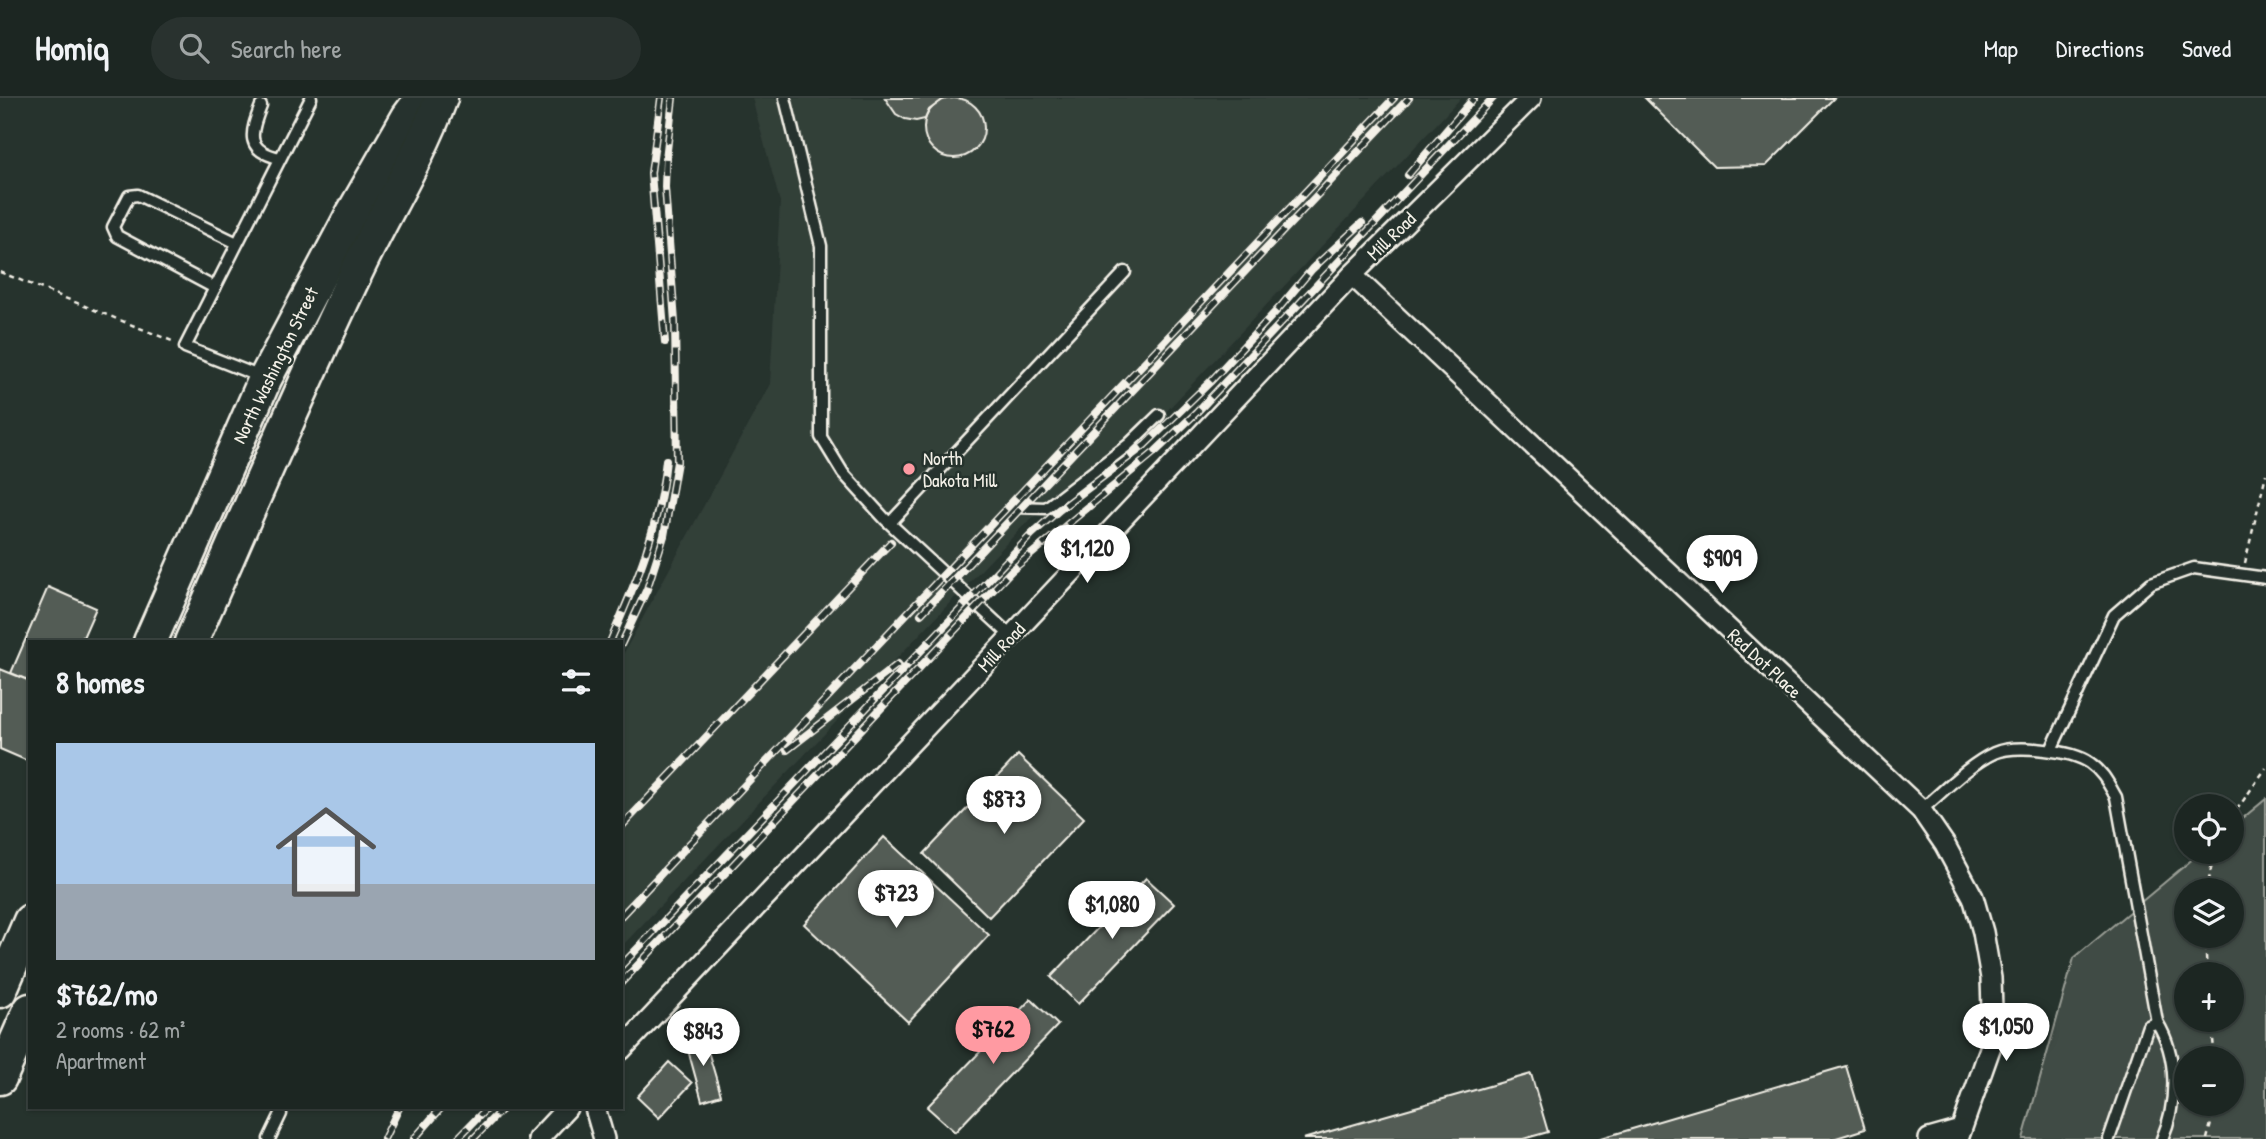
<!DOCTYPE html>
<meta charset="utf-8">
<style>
:root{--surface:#1c2622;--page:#29322f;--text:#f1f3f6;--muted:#a0a5a5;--line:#3a4340;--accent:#ff9aa2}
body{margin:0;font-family:"Patrick Hand",sans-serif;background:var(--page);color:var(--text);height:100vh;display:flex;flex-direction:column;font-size:26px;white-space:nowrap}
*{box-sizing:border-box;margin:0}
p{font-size:23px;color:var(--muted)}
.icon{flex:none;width:38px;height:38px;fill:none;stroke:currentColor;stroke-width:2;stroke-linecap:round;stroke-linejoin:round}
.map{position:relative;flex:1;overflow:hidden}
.panel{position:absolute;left:28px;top:542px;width:595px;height:469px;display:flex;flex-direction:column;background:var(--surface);border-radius:0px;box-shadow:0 2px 5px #0004,0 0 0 2px var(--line)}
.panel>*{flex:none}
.controls{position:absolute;left:2174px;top:696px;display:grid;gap:14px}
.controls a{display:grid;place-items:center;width:70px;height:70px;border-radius:50%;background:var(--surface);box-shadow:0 2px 5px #0004,0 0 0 2px var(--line);font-size:35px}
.price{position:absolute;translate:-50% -60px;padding:0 16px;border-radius:24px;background:#fff;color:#222;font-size:23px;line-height:46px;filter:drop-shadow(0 2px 4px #0008)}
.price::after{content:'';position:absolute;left:50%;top:42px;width:21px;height:16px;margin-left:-10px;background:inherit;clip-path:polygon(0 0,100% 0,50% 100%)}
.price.on{background:var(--accent);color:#111}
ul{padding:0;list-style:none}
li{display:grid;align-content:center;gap:14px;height:371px;padding:0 28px}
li+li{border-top:2px solid var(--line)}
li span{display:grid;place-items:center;height:217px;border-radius:0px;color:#555}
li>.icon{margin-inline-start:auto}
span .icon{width:126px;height:126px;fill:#fffc;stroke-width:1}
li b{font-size:30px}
h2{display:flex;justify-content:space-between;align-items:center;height:84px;padding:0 28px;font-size:30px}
header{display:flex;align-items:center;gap:42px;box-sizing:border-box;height:98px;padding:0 35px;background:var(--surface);border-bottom:2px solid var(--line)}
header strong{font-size:33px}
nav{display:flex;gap:38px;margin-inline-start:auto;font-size:24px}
.search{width:490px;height:63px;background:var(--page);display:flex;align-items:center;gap:18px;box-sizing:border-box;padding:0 24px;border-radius:38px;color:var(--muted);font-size:26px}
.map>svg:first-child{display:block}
.built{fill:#333f39}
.green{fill:#414b45;stroke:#9a9e96;stroke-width:2;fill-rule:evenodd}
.building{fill:#525c55;stroke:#f4f1e8;stroke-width:2}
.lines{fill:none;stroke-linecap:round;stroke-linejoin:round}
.lane-casing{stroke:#f4f1e8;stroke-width:15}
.street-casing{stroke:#f4f1e8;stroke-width:24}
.primary-casing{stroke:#f4f1e8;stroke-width:37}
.path{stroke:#f4f1e8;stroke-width:2.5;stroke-dasharray:5 5;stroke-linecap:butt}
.lane{stroke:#26332d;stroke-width:10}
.street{stroke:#26332d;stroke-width:19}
.primary{stroke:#26332d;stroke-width:32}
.rail-casing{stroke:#f4f1e8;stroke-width:8}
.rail{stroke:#26332d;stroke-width:5;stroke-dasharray:16;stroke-linecap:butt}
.poi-dot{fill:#ff9aa2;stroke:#26332d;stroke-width:2.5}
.labels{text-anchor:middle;stroke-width:5;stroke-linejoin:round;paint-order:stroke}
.street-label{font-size:19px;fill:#f4f1e8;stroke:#26332d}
.poi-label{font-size:19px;fill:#f4f1e8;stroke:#26332d;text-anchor:start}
</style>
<header>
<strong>Homiq</strong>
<div class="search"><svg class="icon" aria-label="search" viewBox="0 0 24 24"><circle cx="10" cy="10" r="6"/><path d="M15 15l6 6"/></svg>Search here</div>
<nav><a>Map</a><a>Directions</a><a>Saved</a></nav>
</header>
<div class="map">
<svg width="2266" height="1041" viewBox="0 0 2266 1041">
<rect width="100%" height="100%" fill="#26332d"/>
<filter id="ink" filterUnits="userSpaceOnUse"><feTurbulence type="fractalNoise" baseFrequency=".0143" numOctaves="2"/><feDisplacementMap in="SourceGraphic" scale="14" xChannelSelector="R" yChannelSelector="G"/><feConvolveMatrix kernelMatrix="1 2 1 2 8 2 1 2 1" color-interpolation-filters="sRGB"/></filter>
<g filter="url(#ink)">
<polygon class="built" points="752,0 1461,0 1162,318 1026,425 621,849 621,560 770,286 780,104"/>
<path class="green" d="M 2266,701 L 2266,1041 L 2023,1041 L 2074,860 L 2201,754 L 2231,754 L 2231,730 ZM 2186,793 L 2231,793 L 2231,838 L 2186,838 ZM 2186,877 L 2231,877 L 2231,922 L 2186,922 ZM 2186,961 L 2231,961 L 2231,1006 L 2186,1006 Z"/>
<g class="building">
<circle cx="954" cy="30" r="30"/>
<polygon points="885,0 945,0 929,12 925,21 916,23 905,21 896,16"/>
<polygon points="1645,0 1834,0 1766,68 1714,69"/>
<polygon points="48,489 96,510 81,544 30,544 30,583 11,575"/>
<polygon points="0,571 30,583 30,664 0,651"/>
<polygon points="1018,657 1084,720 989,819 924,756"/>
<polygon points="884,739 989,837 908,924 804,826"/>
<polygon points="1146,780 1174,806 1078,906 1051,879"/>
<polygon points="1031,901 1058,927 955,1034 927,1009"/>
<polygon points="703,936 721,997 702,1003 685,941"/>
<polygon points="669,964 692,985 659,1020 637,999"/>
<polygon points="1846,968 1865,1031 1833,1041 1598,1041"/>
<polygon points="1531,976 1548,1034 1523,1041 1303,1041"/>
</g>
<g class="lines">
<defs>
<g id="lane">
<polyline points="785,0 821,148 821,339 843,375 885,421 1011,538"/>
<path d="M 261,8 C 250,35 245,53 280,60"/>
<polyline points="215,190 117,138 113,129 129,98 138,97 237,145"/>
<polyline points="261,279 185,249 311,0"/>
<polyline points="1016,409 1046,410 1128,347 1159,317"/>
<polyline points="890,425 1125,174"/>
<polyline points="949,481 1125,294"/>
<polyline points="2051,652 2114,517 2151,485 2194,470 2266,480"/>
<path d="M 1921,712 C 1944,693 1968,667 1994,655 C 2014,646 2072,652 2090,665 C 2103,674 2108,685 2116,699 L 2157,924 C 2178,958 2178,1004 2162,1041"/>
<polyline points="269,1041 281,1016"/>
<polyline points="2109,1041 2148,928 2157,924"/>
</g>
<g id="street">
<polyline points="1352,177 1921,712 1945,747 1973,799 1983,834 1991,880 1993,942 1958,1041"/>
<polyline points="621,952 1352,177 1531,0"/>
<polyline points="595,1010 604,1041"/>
<polyline points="538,1041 567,1010"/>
<polyline points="1929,1041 1961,1032"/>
</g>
<g id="primary">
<polyline points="150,544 265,281 350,120 408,19 422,0"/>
<path d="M 191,544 C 244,423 296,301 353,181 C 381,120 418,63 441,0"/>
<polyline points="0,893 30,823"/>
<polyline points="0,980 30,912"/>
</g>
</defs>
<use href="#lane" class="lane-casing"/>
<use href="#street" class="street-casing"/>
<use href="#primary" class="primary-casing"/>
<g class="path">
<polyline points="0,174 172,243"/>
<polyline points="2245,465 2266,376"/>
<polyline points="2231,720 2266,670"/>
<polyline points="2207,793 2214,754"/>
<polyline points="2205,838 2207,877"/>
<polyline points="2211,922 2215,961"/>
<polyline points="2207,1041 2216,1006"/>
</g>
<use href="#lane" class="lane"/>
<use href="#street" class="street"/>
<use href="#primary" class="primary"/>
<defs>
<g id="rail">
<polyline points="661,0 651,75 665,244"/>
<polyline points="1408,77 1474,0"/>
<polyline points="921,516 1409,0"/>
<path d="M 610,544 C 637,482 659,431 666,362"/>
<polyline points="621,547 647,491 664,438 677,364 675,224 665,89 666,61 673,0"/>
<polyline points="787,652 898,566"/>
<polyline points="621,729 891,444"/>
<polyline points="621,818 1394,0"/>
<polyline points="621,868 1032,436 1059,412 1145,347 1210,284 1281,208 1312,171 1362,125"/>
<polyline points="621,885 1011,473 1156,353 1196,315 1493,0"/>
<polyline points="384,1041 399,1010"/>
<polyline points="414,1041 441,1010"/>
<polyline points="457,1041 487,1010"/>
<polyline points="473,1041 503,1010"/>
</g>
</defs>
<use href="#rail" class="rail-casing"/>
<use href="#rail" class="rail"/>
</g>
</g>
<circle class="poi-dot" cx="909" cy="371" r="7"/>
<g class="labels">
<g class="street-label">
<text transform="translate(1391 138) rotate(-44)" y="7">Mill Road</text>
<text transform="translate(275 267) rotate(-64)" y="7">North Washington Street</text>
<text transform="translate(1001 549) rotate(-47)" y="7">Mill Road</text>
<text transform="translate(1765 565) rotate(43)" y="7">Red Dot Place</text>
</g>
<g class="poi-label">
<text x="923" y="367">North<tspan x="923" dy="22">Dakota Mill</tspan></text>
</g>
</g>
</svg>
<div class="controls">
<a><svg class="icon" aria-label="locate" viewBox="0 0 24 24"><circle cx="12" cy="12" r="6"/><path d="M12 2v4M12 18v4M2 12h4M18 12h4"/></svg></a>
<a><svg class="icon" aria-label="layers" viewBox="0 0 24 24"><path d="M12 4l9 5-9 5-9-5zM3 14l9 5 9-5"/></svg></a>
<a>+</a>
<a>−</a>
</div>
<b class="price" style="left:1087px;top:487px">$1,120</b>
<b class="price" style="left:1722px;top:497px">$909</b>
<b class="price" style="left:1004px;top:738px">$873</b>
<b class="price" style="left:896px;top:832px">$723</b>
<b class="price" style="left:1112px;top:843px">$1,080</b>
<b class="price" style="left:2006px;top:965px">$1,050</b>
<b class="price on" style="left:993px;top:968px">$762</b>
<b class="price" style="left:703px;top:970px">$843</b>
<section class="panel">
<h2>8 homes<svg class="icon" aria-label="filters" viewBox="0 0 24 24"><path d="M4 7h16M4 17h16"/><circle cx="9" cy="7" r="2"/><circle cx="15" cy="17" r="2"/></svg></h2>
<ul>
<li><span style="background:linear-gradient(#a9c7e8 65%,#9aa5b1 0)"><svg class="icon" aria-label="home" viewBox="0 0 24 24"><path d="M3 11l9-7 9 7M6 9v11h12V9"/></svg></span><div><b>$762/mo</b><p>2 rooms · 62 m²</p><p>Apartment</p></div></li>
</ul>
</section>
</div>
